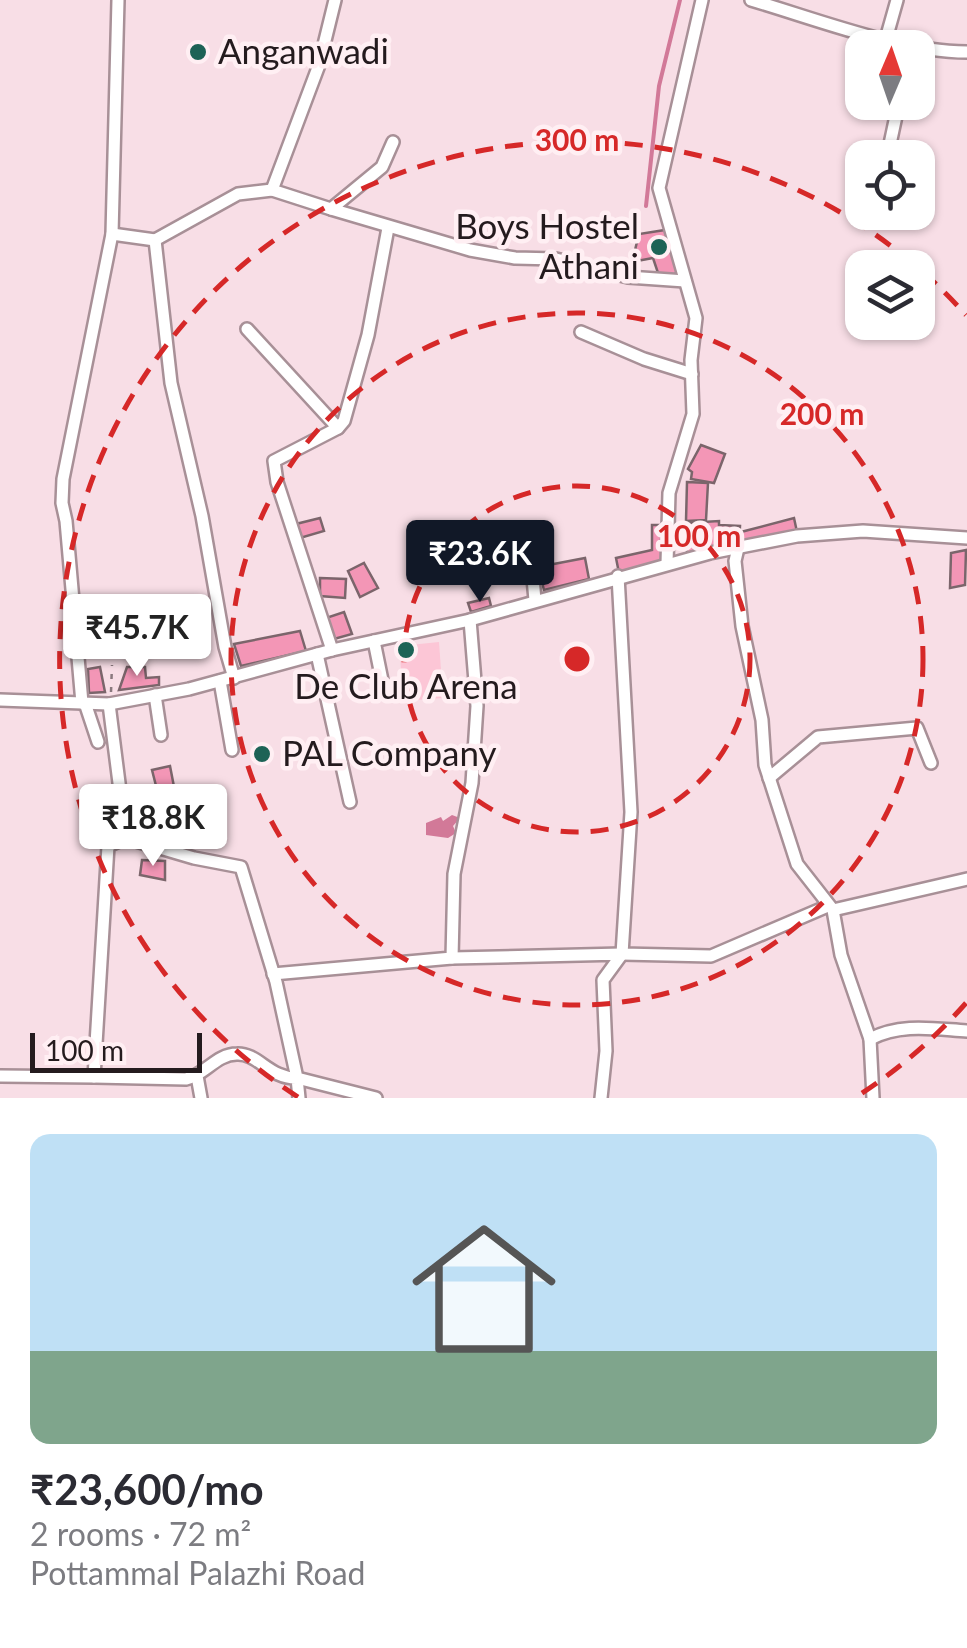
<!DOCTYPE html>
<meta charset="utf-8">
<style>
:root{--surface:#fff;--page:#f7f7f7;--text:#2b2b33;--muted:#7c7c81;--accent:#111827}
body{margin:0;font-family:Lato,sans-serif;background:var(--page);color:var(--text);height:100vh;display:flex;flex-direction:column;font-size:38px;white-space:nowrap}
*{box-sizing:border-box;margin:0}
p{font-size:32px;color:var(--muted)}
.icon{flex:none;width:55px;height:55px;fill:none;stroke:currentColor;stroke-width:2;stroke-linecap:round;stroke-linejoin:round}
.map{position:relative;height:1098px;overflow:hidden}
.details{display:flex;flex-direction:column;background:var(--surface);flex:1}
.details>*{flex:none}
.needle{width:65px;rotate:2deg}
.fabs{position:absolute;left:845px;top:30px;display:grid;gap:20px}
.fabs a{display:grid;place-items:center;width:90px;height:90px;border-radius:20px;background:var(--surface);box-shadow:0 2px 8px #0004;font-size:50px}
.scale{position:absolute;left:30px;bottom:25px;width:172px;box-sizing:border-box;padding-left:10px;border:5px solid #241b1e;border-top:0;font-size:28px;line-height:35px;white-space:nowrap;color:#241b1e;-webkit-text-stroke:8px #ffeff3;paint-order:stroke}
.price{position:absolute;translate:-50% -85px;padding:0 22px;border-radius:10px;background:#fff;color:#222;font-size:32px;line-height:65px;filter:drop-shadow(0 2px 5px #0008)}
.price::after{content:'';position:absolute;left:50%;top:60px;width:30px;height:22px;margin-left:-15px;background:inherit;clip-path:polygon(0 0,100% 0,50% 100%)}
.price.current{background:var(--accent);color:#fff}
ul{padding:0;list-style:none}
li{display:grid;align-content:center;gap:20px;height:530px;padding:0 30px}
li span{display:grid;place-items:center;height:310px;border-radius:20px;color:#555}
li>.icon{margin-inline-start:auto}
span .icon{width:180px;height:180px;fill:#fffc;stroke-width:1}
li b{font-size:42px}
.map>svg:first-child{display:block}
.green{fill:#fcc6d6}
.water{fill:#d27998}
.lines{fill:none;stroke-linecap:round;stroke-linejoin:round}
.stream{stroke:#d27998;stroke-width:4}
.building{fill:#f396b6;stroke:#7b656b;stroke-width:2.5}
.minor-casing{stroke:#a89097;stroke-width:16}
.path{stroke:#8a797e;stroke-width:2.5;stroke-dasharray:5 8;stroke-linecap:butt}
.minor{stroke:#fff;stroke-width:11}
.ring{fill:none;stroke:#d62828;stroke-width:5;stroke-dasharray:18 12}
.poi-dot{fill:#1d6356;stroke:#ffeff3;stroke-width:4}
.labels{text-anchor:middle;stroke-width:9;stroke-linejoin:round;paint-order:stroke}
.poi-label{font-size:35px;fill:#241b1e;stroke:#ffeff3;text-anchor:start}
.centre{fill:#d62828;stroke:#ffeff3;stroke-width:5}
.ring-label{font-size:30px;text-anchor:middle;font-weight:bold;fill:#d62828;stroke:#ffeff3;stroke-width:9;stroke-linejoin:round;paint-order:stroke}
</style>
<div class="map">
<svg width="967" height="1098" viewBox="0 0 967 1098">
<rect width="100%" height="100%" fill="#f8dee6"/>
<polygon class="green" points="439,642 443,698 402,701 400,646"/>
<polygon class="water" points="452,815 460,818 453,826 456,833 448,838 426,835 426,823 441,817 443,821"/>
<g class="lines">
<polyline class="stream" points="646,206 659,86 680,0"/>
</g>
<g class="building">
<polygon points="193,47 203,47 204,57 193,58"/>
<polygon points="665,230 678,273 660,279 653,258 632,262 639,234"/>
<polygon points="701,445 725,454 714,483 691,479 692,472 688,469"/>
<polygon points="687,482 708,483 706,520 686,521"/>
<polygon points="320,518 324,531 300,538 296,524"/>
<polygon points="794,518 797,532 744,545 741,532"/>
<polygon points="719,521 719,525 740,526 739,543 687,555 686,523"/>
<polygon points="652,525 665,525 665,563 619,573 616,558 652,550"/>
<polygon points="966,550 965,585 950,588 951,553"/>
<polygon points="585,558 589,579 544,590 538,567"/>
<polygon points="364,563 378,588 360,597 348,571"/>
<polygon points="320,578 346,579 345,598 320,596"/>
<polygon points="489,598 491,606 471,612 468,603"/>
<polygon points="344,612 352,634 334,639 326,618"/>
<polygon points="300,631 306,651 241,666 234,644"/>
<polygon points="100,667 105,692 89,693 88,669"/>
<polygon points="127,667 145,667 146,678 159,677 159,685 119,690"/>
<polygon points="170,766 181,823 166,825 152,770"/>
<polygon points="110,792 111,805 102,808 102,793"/>
<polygon points="142,860 165,861 165,880 140,875"/>
</g>
<g class="lines">
<defs>
<g id="minor">
<path d="M 751,0 C 816,19 900,52 967,52"/>
<polyline points="886,39 897,0"/>
<polyline points="393,142 382,167 331,209 470,250 515,258 556,259 628,277 685,281"/>
<polyline points="887,158 899,102"/>
<polyline points="331,209 272,190 319,65 335,0"/>
<polyline points="112,234 155,240 171,383 202,516 225,647 234,678"/>
<polyline points="155,240 238,194 272,190"/>
<polyline points="247,329 338,428"/>
<polyline points="581,332 644,359 692,374"/>
<polyline points="530,546 535,600"/>
<polyline points="738,548 735,561 742,626 762,720 765,765 797,864 833,910 841,955 870,1039 873,1098"/>
<polyline points="667,564 669,493 693,414 691,360 696,318 659,188 702,0"/>
<polyline points="618,576 631,812 622,954 711,956 828,906"/>
<polyline points="374,641 384,690"/>
<polyline points="332,650 277,482 274,461 338,428 344,421 368,335 388,228"/>
<polyline points="317,654 350,802"/>
<polyline points="220,681 232,750"/>
<polyline points="155,695 161,735"/>
<polyline points="0,700 109,704 189,689 332,650 470,620 710,553 797,536 863,531 967,538"/>
<polyline points="82,703 66,521 62,503 63,479 112,234 118,0"/>
<polyline points="85,703 98,742"/>
<polyline points="109,704 126,838 194,858 241,867 276,982 297,1078 376,1098"/>
<polyline points="769,778 818,737 917,728 931,763"/>
<polyline points="833,910 967,879"/>
<polyline points="452,958 622,954 603,980 606,1051 601,1098"/>
<polyline points="273,974 452,958 454,874 472,783 477,706 470,620"/>
<path d="M 870,1039 C 901,1023 933,1029 967,1031"/>
<polyline points="0,1076 94,1077 108,846 126,838"/>
<polyline points="197,1076 201,1098"/>
<path d="M 94,1077 L 186,1079 C 205,1075 216,1054 237,1054 C 258,1053 270,1079 297,1078 L 299,1098"/>
</g>
</defs>
<use href="#minor" class="minor-casing"/>
<polyline class="path" points="111,692 112,665"/>
<use href="#minor" class="minor"/>
</g>
<g class="ring">
<circle cx="577" cy="659" r="173"/>
<circle cx="577" cy="659" r="346"/>
<path d="M966 1003A519 519 0 0 1 856 1097M298 1097A519 519 0 1 1 966 315"/>
</g>
<g class="poi-dot">
<circle cx="198" cy="52" r="10"/>
<circle cx="659" cy="247" r="10"/>
<circle cx="406" cy="650" r="10"/>
<circle cx="262" cy="754" r="10"/>
</g>
<g class="labels">
<g class="poi-label">
<text x="218" y="64">Anganwadi</text>
<text x="639" y="239" text-anchor="end">Boys Hostel<tspan x="639" dy="40">Athani</tspan></text>
<text x="406" y="699" text-anchor="middle">De Club Arena</text>
<text x="282" y="766">PAL Company</text>
</g>
</g>
<circle cx="577" cy="659" r="15" class="centre"/>
<g class="ring-label">
<text x="577" y="151">300 m</text>
<text x="822" y="425">200 m</text>
<text x="699" y="547">100 m</text>
</g>
</svg>
<div class="fabs">
<a><svg class="needle" viewBox="-14 -14 28 28"><path d="M0-13l5 13h-10z" fill="#e53935"/><path d="M0 13l5-13h-10z" fill="#7c7c81"/></svg></a>
<a><svg class="icon" aria-label="locate" viewBox="0 0 24 24"><circle cx="12" cy="12" r="6"/><path d="M12 2v4M12 18v4M2 12h4M18 12h4"/></svg></a>
<a><svg class="icon" aria-label="layers" viewBox="0 0 24 24"><path d="M12 4l9 5-9 5-9-5zM3 14l9 5 9-5"/></svg></a>
</div>
<div class="scale">100 m</div>
<b class="price current" style="left:480px;top:605px">₹23.6K</b>
<b class="price" style="left:137px;top:679px">₹45.7K</b>
<b class="price" style="left:153px;top:869px">₹18.8K</b>
</div>
<section class="details">
<ul>
<li><span style="background:linear-gradient(#bfe0f5 70%,#7fa58c 0)"><svg class="icon" aria-label="home" viewBox="0 0 24 24"><path d="M3 11l9-7 9 7M6 9v11h12V9"/></svg></span><div><b>₹23,600/mo</b><p>2 rooms · 72 m²</p><p>Pottammal Palazhi Road</p></div></li>
</ul>
</section>
